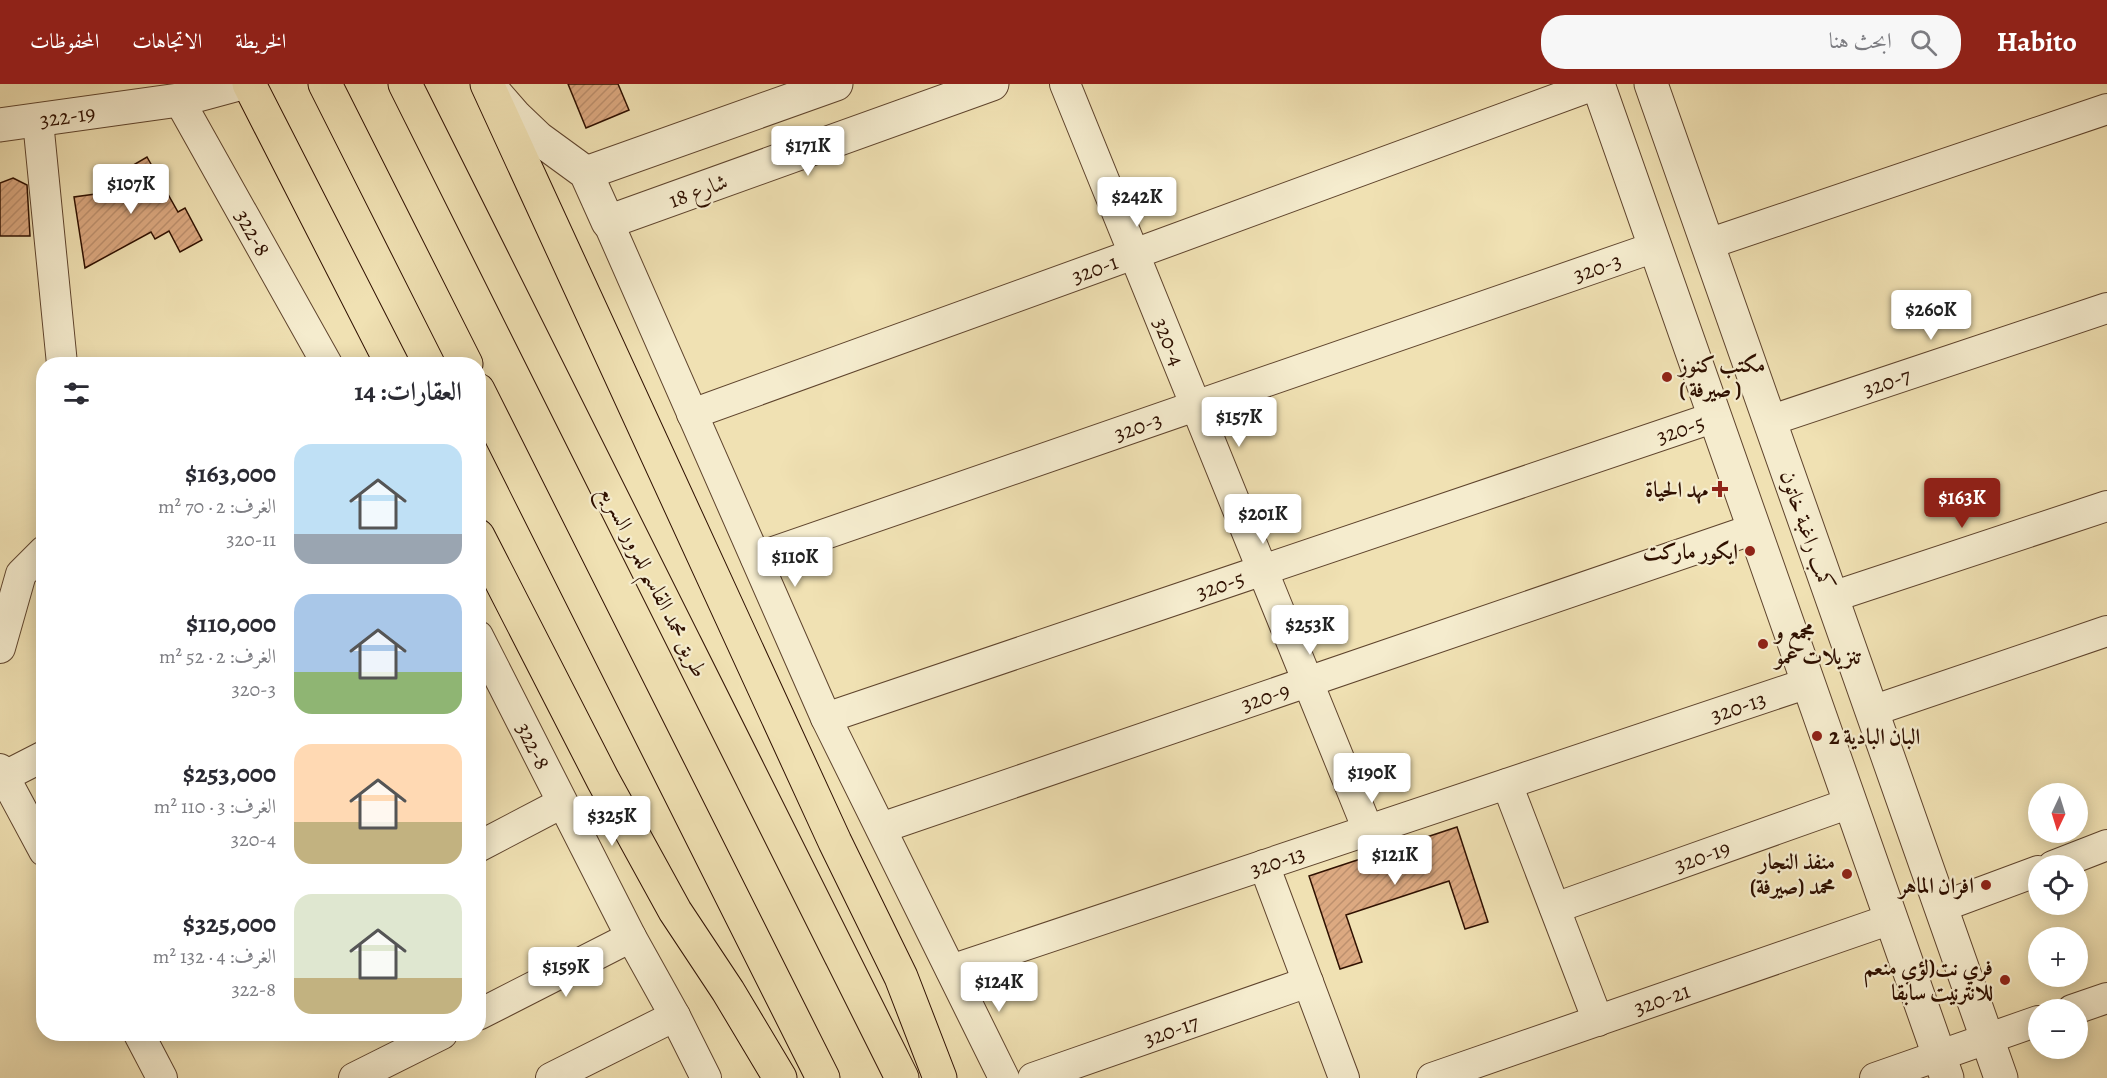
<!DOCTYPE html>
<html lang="ar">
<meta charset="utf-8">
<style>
:root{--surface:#fff;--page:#f7f7f7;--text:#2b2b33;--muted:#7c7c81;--accent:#8f2418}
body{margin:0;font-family:Alegreya,Amiri,serif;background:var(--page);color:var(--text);direction:rtl;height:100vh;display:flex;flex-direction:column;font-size:22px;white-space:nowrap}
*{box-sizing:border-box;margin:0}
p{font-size:20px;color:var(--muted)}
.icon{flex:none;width:33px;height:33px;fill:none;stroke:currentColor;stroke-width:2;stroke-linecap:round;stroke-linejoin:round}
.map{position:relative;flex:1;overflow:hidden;direction:ltr}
.side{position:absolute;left:36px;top:273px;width:450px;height:684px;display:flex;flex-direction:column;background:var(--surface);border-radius:24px;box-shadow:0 3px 15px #0003;direction:rtl}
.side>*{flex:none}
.needle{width:39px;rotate:184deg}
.fabs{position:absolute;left:2028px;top:699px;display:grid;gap:12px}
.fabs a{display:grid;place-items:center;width:60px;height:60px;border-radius:50%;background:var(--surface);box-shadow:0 3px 15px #0003;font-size:30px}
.price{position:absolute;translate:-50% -51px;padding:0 14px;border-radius:6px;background:#fff;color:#222;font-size:20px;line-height:39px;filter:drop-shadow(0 2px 3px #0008)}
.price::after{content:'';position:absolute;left:50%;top:36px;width:18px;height:14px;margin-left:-9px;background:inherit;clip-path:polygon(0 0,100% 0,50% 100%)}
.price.current{background:var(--accent);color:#fff}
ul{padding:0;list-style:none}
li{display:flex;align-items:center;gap:18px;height:150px;padding:0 24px}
li span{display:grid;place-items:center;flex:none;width:168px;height:120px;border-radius:18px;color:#555}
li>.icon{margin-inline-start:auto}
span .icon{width:72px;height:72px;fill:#fffc;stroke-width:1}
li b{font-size:26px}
h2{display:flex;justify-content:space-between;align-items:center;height:72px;padding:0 24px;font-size:26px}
header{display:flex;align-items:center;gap:36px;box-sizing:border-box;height:84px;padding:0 30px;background:var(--accent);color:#fff}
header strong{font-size:28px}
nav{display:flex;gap:33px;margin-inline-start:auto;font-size:21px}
.search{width:420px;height:54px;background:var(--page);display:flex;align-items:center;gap:15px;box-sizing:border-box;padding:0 21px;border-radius:24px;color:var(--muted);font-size:22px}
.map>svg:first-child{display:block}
.building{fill:url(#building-hatch);stroke:#2f1000;stroke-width:1.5}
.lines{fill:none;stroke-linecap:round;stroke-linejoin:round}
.minor-casing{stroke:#5f442d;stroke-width:32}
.tertiary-casing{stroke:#5f442d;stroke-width:35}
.motorway-casing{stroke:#2f1000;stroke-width:35}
.minor{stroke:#f5ecce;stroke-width:30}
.tertiary{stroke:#f5ecce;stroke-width:33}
.motorway{stroke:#f0e1b3;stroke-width:33}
.poi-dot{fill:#8f2418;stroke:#f5ecce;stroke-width:2}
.labels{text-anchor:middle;stroke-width:4.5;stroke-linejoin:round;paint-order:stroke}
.street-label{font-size:22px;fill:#2f1000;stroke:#f5ecce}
.poi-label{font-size:22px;font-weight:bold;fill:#2f1000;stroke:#f5ecce;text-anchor:end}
</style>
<header>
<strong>Habito</strong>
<div class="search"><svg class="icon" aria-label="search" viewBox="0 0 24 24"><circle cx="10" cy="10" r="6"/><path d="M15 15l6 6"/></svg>ابحث هنا</div>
<nav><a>الخريطة</a><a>الاتجاهات</a><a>المحفوظات</a></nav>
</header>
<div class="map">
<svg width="2107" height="994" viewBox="0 0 2107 994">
<defs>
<pattern id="building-hatch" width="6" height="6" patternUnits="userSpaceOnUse" patternTransform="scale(1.5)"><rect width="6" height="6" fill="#dca981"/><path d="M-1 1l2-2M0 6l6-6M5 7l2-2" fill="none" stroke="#bd906e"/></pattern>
</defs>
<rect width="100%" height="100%" fill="#f0e1b3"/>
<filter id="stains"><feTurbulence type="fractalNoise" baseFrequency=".00333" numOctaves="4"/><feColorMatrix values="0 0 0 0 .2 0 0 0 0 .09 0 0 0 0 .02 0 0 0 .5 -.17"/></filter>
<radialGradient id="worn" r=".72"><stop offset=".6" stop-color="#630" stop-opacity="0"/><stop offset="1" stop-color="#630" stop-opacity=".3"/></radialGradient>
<g class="building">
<polygon points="568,0 618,0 629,26 586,44"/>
<polygon points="147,73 178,128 185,124 202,156 180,168 169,147 155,155 151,148 85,184 74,113 118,107 111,94"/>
<polygon points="13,94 27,101 30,152 0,152 0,99"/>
<polygon points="1457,743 1488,838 1465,845 1449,797 1346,831 1362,878 1340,885 1309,792"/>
</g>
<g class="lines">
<defs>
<g id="minor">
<path id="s1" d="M 1065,0 L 1368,746"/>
<path id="s2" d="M 179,16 L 327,280"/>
<polyline points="38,37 62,280"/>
<polyline points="608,138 826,634 1004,994"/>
<polyline points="1708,160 2107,25"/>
<path id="s3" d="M 692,330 L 1134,170 L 1597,0"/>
<path id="s4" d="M 1769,337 L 2107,224"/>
<path id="s5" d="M 756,474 L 1655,163"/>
<polyline points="1832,513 2107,422"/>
<path id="s6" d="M 478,552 L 631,853 L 675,932 L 706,994"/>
<polyline points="0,564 21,490 44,467"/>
<polyline points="1872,627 2107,547"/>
<path id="s7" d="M 826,634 L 1715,333"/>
<polyline points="0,685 44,767"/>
<polyline points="5,692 44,672"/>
<polyline points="1507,700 1598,937"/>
<path id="s8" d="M 881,744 L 1754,445"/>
<polyline points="478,763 562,719"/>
<polyline points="1264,781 1344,994"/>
<polyline points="2053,782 2107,761"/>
<polyline points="1941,823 2038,787"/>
<path id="s9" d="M 1555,824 L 1850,719"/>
<path id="s10" d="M 951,886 L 1808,599"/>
<polyline points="2072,926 2107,914"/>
<polyline points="478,931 631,853"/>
<polyline points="139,950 162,994"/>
<polyline points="354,994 442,950"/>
<polyline points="551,994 675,932"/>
<path id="s11" d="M 1033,994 L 1308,898"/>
<path id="s12" d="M 1432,994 L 1891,835"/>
<polyline points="1875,994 2038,937"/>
</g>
<g id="tertiary">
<polyline points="1598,0 1947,994"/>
<polyline points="1651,0 2001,994"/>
<polyline points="495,9 516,33 538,54 586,89 608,138 992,0"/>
<path id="s13" d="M 0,41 L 179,16 L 238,0"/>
<polyline points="586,89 836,0"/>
</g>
<g id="motorway">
<polyline points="249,0 392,280"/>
<polyline points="325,0 466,280"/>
<polyline points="405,0 902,994"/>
<polyline points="487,0 835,758 901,893 940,994"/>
<polyline points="478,306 823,994"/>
<polyline points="478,452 603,696 675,827 728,907 780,994"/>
</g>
</defs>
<use href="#minor" class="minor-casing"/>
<use href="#tertiary" class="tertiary-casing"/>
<use href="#motorway" class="motorway-casing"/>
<use href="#minor" class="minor"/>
<use href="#tertiary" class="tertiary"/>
<use href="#motorway" class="motorway"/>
</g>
<g class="poi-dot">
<circle cx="1667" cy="293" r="6"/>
<path d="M1717 396h6v6h6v6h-6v6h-6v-6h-6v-6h6z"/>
<circle cx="1750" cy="467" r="6"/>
<circle cx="1763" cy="560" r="6"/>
<circle cx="1817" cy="652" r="6"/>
<circle cx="1847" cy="790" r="6"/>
<circle cx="1986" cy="801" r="6"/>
<circle cx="2005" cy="896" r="6"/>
</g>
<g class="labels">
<g class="street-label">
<text dy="8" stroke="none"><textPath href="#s13" startOffset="68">322-19</textPath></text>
<text transform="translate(698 106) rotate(-20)" y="8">شارع 18</text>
<text dy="8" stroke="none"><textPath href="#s2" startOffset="152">322-8</textPath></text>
<text dy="8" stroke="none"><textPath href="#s5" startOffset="890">320-3</textPath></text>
<text dy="8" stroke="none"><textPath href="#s3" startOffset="428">320-1</textPath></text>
<text dy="8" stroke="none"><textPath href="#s1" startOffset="278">320-4</textPath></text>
<text dy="8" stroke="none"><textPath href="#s4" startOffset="124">320-7</textPath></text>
<text dy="8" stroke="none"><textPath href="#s5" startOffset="404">320-3</textPath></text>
<text dy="8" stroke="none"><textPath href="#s7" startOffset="902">320-5</textPath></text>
<text transform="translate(1808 446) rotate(71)" y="8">كمب راغبة خاتون</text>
<text transform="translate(654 497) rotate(63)" y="8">طريق محمد القاسم للمرور السريع</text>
<text dy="8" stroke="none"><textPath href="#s7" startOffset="416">320-5</textPath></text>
<text dy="8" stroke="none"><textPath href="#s8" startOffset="406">320-9</textPath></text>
<text dy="8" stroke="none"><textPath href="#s10" startOffset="830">320-13</textPath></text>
<text dy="8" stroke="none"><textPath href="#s6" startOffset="123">322-8</textPath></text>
<text dy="8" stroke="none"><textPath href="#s9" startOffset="156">320-19</textPath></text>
<text dy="8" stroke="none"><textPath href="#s10" startOffset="344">320-13</textPath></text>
<text dy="8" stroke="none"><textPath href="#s12" startOffset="243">320-21</textPath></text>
<text dy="8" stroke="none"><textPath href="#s11" startOffset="146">320-17</textPath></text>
</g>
<g class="poi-label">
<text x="1679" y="288" text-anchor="start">مكتب كنوز<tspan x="1679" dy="25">( صيرفة )</tspan></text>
<text x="1708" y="413">مهد الحياة</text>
<text x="1738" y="475">ايكور ماركت</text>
<text x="1775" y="555" text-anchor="start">مجمع و<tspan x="1775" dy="25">تنزيلات عمو</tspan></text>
<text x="1829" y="660" text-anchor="start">البان البادية 2</text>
<text x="1835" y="785">منفذ النجار<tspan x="1835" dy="25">محمد (صيرفة)</tspan></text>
<text x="1974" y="809">افران الماهر</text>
<text x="1993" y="891">فري نت(لؤي منعم<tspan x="1993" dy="25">للانترنيت سابقا</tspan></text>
</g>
</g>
<rect width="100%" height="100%" filter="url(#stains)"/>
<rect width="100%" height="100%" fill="url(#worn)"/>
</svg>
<div class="fabs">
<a><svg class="needle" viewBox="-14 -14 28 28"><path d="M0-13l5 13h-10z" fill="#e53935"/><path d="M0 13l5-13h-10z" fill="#7c7c81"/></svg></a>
<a><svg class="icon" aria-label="locate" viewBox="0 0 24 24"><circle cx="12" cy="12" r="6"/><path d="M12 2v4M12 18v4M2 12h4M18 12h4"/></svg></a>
<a>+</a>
<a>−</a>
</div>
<b class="price" style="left:808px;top:93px">$171K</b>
<b class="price" style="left:131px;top:131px">$107K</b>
<b class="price" style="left:1137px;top:144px">$242K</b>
<b class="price" style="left:1931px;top:257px">$260K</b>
<b class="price" style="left:1239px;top:364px">$157K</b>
<b class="price current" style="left:1962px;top:445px">$163K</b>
<b class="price" style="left:1263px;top:461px">$201K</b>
<b class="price" style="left:795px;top:504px">$110K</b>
<b class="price" style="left:1310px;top:572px">$253K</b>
<b class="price" style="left:1372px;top:720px">$190K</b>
<b class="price" style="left:612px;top:763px">$325K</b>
<b class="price" style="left:1395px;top:802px">$121K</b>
<b class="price" style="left:566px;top:914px">$159K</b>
<b class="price" style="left:999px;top:929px">$124K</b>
<section class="side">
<h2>العقارات: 14<svg class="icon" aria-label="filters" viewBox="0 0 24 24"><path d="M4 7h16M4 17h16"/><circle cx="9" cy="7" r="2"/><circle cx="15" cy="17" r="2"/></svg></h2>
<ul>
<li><span style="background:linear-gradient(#bfe0f5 75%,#9aa5b1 0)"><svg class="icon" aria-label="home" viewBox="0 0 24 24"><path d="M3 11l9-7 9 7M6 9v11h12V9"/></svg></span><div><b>$163,000</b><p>الغرف: 2 · 70 m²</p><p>320-11</p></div></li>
<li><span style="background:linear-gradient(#a9c7e8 65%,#8fb573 0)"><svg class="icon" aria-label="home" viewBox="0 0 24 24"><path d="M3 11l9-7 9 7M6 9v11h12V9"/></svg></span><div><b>$110,000</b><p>الغرف: 2 · 52 m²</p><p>320-3</p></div></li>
<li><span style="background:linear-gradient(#ffd9b3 65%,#c2b280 0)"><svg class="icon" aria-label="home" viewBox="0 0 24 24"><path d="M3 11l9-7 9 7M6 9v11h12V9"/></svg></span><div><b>$253,000</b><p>الغرف: 3 · 110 m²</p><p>320-4</p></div></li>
<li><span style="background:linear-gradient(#dfe7d0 70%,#c2b280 0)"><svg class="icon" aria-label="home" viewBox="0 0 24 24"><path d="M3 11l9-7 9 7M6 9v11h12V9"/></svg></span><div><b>$325,000</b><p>الغرف: 4 · 132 m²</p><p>322-8</p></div></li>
</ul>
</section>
</div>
